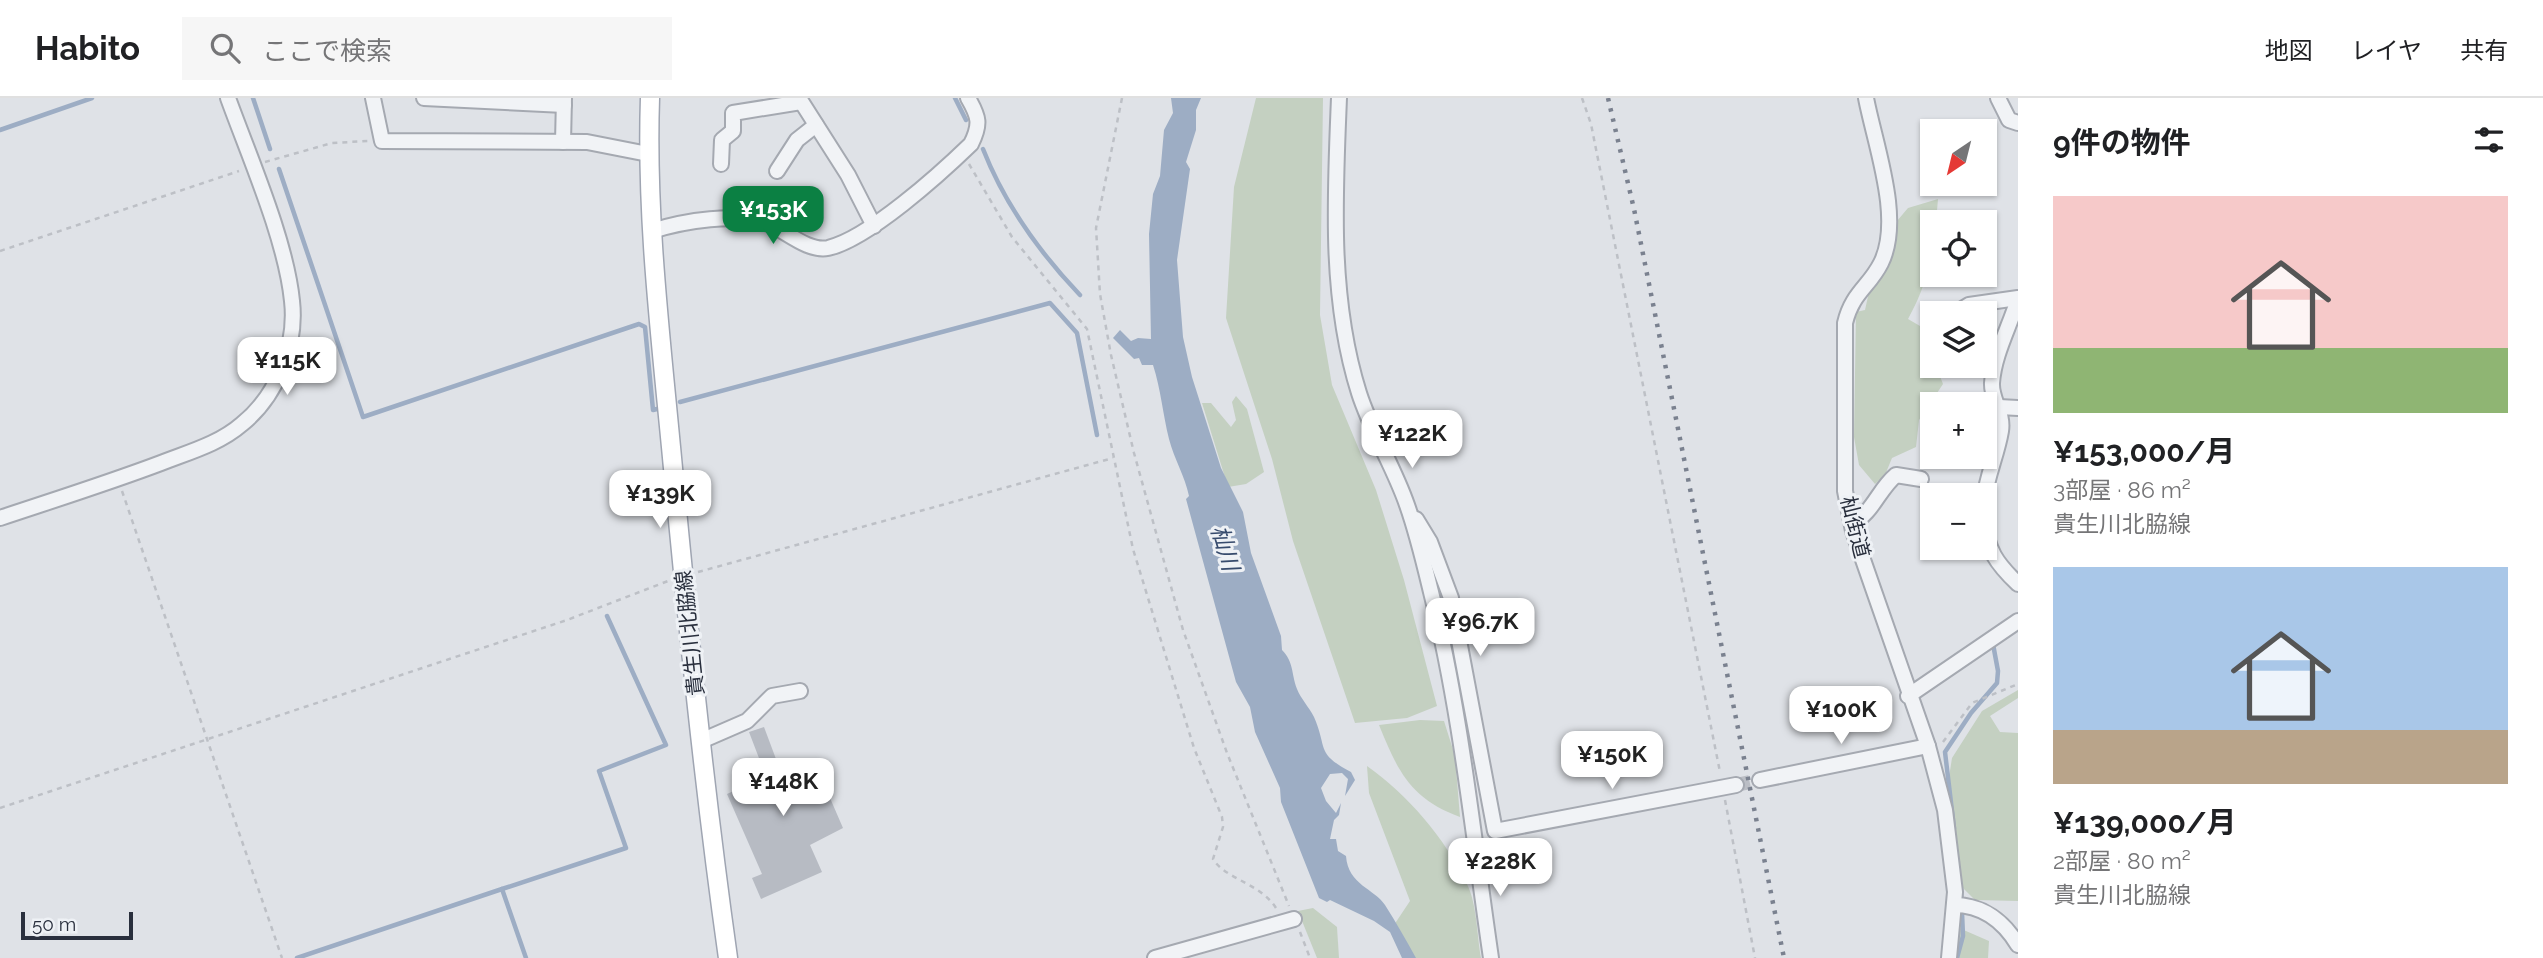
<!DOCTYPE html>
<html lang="ja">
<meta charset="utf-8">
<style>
:root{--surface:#fff;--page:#f6f6f6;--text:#202124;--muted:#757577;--line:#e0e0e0;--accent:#0b8043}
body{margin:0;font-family:Raleway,"Noto Sans JP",sans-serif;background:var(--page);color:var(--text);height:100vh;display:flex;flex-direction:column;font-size:26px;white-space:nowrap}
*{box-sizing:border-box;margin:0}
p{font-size:23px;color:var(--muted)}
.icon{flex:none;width:38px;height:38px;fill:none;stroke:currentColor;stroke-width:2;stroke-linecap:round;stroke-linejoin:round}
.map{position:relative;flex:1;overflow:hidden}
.drawer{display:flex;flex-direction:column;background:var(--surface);width:525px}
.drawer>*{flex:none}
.needle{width:46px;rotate:215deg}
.tools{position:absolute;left:1920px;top:21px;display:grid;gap:14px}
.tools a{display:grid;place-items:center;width:77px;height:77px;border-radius:0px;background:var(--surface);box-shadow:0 2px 5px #0004;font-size:35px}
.scale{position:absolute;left:21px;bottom:18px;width:112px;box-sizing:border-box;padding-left:7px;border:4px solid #292f3d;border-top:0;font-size:19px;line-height:24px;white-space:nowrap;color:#292f3d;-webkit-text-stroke:5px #eef1f5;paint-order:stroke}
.price{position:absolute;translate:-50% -60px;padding:0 16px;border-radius:14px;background:#fff;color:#222;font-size:23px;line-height:46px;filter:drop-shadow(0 2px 4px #0008)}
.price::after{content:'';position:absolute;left:50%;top:42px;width:21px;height:16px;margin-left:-10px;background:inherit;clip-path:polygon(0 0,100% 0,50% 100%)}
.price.active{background:var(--accent);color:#fff}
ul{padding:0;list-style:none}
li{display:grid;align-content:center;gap:14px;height:371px;padding:0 35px}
li span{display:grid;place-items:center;height:217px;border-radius:0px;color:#555}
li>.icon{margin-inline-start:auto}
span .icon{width:126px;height:126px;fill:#fffc;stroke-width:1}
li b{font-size:30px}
h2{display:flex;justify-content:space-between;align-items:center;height:84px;padding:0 35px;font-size:30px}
header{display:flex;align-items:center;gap:42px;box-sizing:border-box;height:98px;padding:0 35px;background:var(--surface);border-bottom:2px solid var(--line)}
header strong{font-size:33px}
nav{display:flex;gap:38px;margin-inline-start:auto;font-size:24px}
.search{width:490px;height:63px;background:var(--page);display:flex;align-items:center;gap:18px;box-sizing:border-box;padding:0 24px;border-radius:0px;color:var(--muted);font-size:26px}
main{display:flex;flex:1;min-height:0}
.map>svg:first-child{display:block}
.green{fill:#c4d0c1}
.water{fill:#9dadc4}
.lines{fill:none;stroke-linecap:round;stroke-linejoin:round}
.stream{stroke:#9dadc4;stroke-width:4.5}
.building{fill:#b7bbc3}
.minor-tunnel{stroke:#bbbec5;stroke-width:14;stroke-dasharray:14 7;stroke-linecap:butt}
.minor-casing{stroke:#a5a9b1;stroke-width:18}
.major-casing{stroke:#9fa5b2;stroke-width:21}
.path{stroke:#bdc0c6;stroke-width:2.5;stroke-dasharray:5 5;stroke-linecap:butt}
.minor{stroke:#f1f3f6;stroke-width:14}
.major{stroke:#fff;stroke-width:18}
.rail{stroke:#7a818f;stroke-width:4.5;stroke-dasharray:3.5 7;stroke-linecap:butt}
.labels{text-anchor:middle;stroke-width:6;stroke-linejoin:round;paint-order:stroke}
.street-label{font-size:21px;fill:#292f3d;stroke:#eef1f5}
.water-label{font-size:23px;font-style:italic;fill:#374b6d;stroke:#eef1f5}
</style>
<header>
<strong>Habito</strong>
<div class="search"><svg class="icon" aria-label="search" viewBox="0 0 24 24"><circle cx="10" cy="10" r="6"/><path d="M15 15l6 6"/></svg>ここで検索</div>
<nav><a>地図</a><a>レイヤ</a><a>共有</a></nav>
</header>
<main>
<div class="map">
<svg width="2018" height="860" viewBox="0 0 2018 860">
<rect width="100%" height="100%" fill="#dfe2e7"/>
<g class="green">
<polygon points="1256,0 1323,0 1320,217 1332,287 1376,392 1404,482 1437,608 1407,620 1355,625 1293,443 1272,361 1226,220 1234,89"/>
<path d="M 1938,101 L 1936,124 L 1932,124 C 1932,164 1927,186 1908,221 L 1932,235 L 1932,268 L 1936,268 L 1943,286 L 1919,322 L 1916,349 L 1892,360 L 1885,377 L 1875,386 L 1859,367 L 1854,339 L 1856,214 L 1865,212 L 1869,194 L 1892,153 L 1897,123 L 1908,110 Z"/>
<polygon points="1236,298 1247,311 1264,374 1246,386 1228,389 1202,305 1211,305 1231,329 1236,322 1232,304"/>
<polygon points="2018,592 2018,600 1990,618 2000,634 2018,635 2018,803 1975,802 1963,790 1947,692 1952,660 1982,613"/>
<path d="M 1420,622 L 1444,623 L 1455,658 L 1460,719 C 1411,701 1398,674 1379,627 Z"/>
<path d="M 1367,668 C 1409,698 1444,739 1467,786 C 1477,806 1477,838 1481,860 L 1410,860 L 1394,827 L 1410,803 L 1369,695 Z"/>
<polygon points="1313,810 1337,829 1339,860 1317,860 1298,813"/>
<polygon points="1959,830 1989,843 1988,860 1948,860"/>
</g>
<path class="water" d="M 1171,0 L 1201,0 L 1196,12 L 1196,32 L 1186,64 L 1190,71 L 1177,162 L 1183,239 L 1192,279 L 1221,370 L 1243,414 L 1251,455 L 1281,538 L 1282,552 C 1294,564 1291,575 1297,591 C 1301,601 1309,609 1314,619 C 1328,651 1315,655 1351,674 L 1355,682 L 1345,698 L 1348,681 L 1342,675 L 1330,676 L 1321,690 L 1326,703 L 1336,715 L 1341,705 L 1339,717 L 1334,722 L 1330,741 L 1336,741 L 1338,753 L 1346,758 C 1348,787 1375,791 1385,807 C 1396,824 1406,842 1416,860 L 1402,860 L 1390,834 L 1374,823 L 1330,802 L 1327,804 L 1319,800 L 1281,704 L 1280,690 L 1255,634 L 1250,609 L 1236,584 L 1186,401 L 1189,398 C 1185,378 1174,361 1169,341 C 1163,317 1161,292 1153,267 L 1142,267 L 1139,260 L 1134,261 L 1113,240 L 1120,232 L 1131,243 L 1138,240 L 1151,241 L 1149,136 L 1153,96 L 1160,78 L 1164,32 L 1173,15 Z"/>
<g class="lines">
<g class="stream">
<polyline points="253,0 270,51"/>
<polyline points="955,0 966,22"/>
<polyline points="0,32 92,0"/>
<path d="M 983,51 C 1005,107 1039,154 1080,197"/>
<polyline points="279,71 363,319 639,226 645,229 653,312 657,311"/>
<polyline points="680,304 1050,205 1077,235 1097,337"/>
<polyline points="1954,730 1945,654 1971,615 1997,585 1998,573 1993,546"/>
<polyline points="502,791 626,750 599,673 666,647 607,518"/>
<polyline points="297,860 502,791 526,860"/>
<polyline points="1957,860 1963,838 1961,791"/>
</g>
</g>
<polygon class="building" points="764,629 782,677 814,663 843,730 810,747 822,774 761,801 752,780 762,776 727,696 738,691 733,680 762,668 749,634"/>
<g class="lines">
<polyline class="minor-tunnel" points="1736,687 1760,682"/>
<defs>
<g id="minor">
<polyline points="373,0 382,43 587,44 648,56"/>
<polyline points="424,0 564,7"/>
<polyline points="799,0 848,77 874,128"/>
<path d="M 1339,0 C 1335,98 1329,200 1359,295 C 1371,333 1394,369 1407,407 C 1417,435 1424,465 1431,494 C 1461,614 1473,738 1491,860"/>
<path d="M 1866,0 C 1875,47 1903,121 1881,165 C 1869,189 1852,195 1845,225 L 1845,393 L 1853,433 L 1928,648 L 1945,712 L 1955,794 L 1949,860"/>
<polyline points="1998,0 2009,22 2018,25"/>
<polyline points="563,44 564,0"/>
<polyline points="721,66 722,42 733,33 733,15 801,4"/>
<polyline points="777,73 797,42 816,27"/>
<path d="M 652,133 C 683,123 737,114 769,126 C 786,133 808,154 828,150 C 868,141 940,76 971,46 C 981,26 979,19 968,0"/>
<polyline points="1956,215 1969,207 2018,200"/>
<polyline points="1999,309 2018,310"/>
<path d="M 1984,402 C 1987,377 1997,357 2001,333 C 2004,315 1991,301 1992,285 C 1994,256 2010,228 2018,201"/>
<path d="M 0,420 C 54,402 108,385 161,365 C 189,354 219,346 242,326 C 277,298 297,247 292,203 C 286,142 249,58 228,0"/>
<polyline points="1416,421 1430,444 1451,500 1495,733 1736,687"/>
<path d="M 1984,421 C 1987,452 1996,465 2018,486"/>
<path d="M 1852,425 C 1873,415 1878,392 1896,377 L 1921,381"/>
<polyline points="1908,598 2018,523"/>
<polyline points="701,643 747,623 772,598 800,593"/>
<polyline points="1760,682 1928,648"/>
<path d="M 1954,807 C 1983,807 2004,824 2018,847"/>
<polyline points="1155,860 1294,821"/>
</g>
<path id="major" d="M 650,0 C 646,117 660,233 671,349 C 687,519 704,690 728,860"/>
</defs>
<use href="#minor" class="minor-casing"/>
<use href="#major" class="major-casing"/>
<g class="path">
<polyline points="1122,0 1096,130 1100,196 1111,257 1134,355 1183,532 1227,655 1289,808"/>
<polyline points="1582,0 1591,26 1720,674"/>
<polyline points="265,64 332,45 368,43"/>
<path d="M 969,66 L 1012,139 L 1087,231 L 1133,451 L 1194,650 L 1222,719 L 1223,729 L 1213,761 C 1225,781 1260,785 1276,810"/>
<polyline points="0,153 239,73"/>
<polyline points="122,393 282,860"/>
<polyline points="698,474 1113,360"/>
<polyline points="1943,644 1972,605 2018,586"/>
<polyline points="1725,702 1755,860"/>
<polyline points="0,710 567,522 668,483"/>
<polyline points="1300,834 1310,860"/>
</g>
<use href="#minor" class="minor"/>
<use href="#major" class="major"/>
<polyline class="rail" points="1608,0 1634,111 1784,860"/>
</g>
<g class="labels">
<g class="street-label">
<text transform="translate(1855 429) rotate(76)" y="7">杣街道</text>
<text transform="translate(690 535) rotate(-96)" y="7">貴生川北脇線</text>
</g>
<g class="water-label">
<text transform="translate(1225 450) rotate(73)" y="8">杣川</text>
</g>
</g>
</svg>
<div class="tools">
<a><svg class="needle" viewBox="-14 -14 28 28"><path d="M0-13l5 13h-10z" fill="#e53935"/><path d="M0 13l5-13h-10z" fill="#757577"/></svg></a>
<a><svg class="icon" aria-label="locate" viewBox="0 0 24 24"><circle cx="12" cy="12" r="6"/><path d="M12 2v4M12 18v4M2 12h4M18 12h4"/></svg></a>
<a><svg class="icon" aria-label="layers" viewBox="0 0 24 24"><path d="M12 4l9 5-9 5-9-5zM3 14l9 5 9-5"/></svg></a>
<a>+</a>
<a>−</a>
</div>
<div class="scale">50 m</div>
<b class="price active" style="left:773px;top:148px">¥153K</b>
<b class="price" style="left:287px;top:299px">¥115K</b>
<b class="price" style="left:1412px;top:372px">¥122K</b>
<b class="price" style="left:660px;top:432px">¥139K</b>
<b class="price" style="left:1480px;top:560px">¥96.7K</b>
<b class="price" style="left:1841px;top:648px">¥100K</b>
<b class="price" style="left:1612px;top:693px">¥150K</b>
<b class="price" style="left:783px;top:720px">¥148K</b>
<b class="price" style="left:1500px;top:800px">¥228K</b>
</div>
<section class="drawer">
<h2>9件の物件<svg class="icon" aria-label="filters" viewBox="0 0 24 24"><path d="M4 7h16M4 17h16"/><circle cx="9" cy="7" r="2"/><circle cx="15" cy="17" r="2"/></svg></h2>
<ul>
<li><span style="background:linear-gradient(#f6c9c9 70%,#8fb573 0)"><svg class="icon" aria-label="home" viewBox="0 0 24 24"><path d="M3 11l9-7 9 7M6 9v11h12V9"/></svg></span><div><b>¥153,000/月</b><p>3部屋 · 86 m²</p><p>貴生川北脇線</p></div></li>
<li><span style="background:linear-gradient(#a9c7e8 75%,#b9a48a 0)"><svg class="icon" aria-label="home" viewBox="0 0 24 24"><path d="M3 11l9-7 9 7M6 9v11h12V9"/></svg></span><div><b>¥139,000/月</b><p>2部屋 · 80 m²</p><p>貴生川北脇線</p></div></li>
</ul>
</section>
</main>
